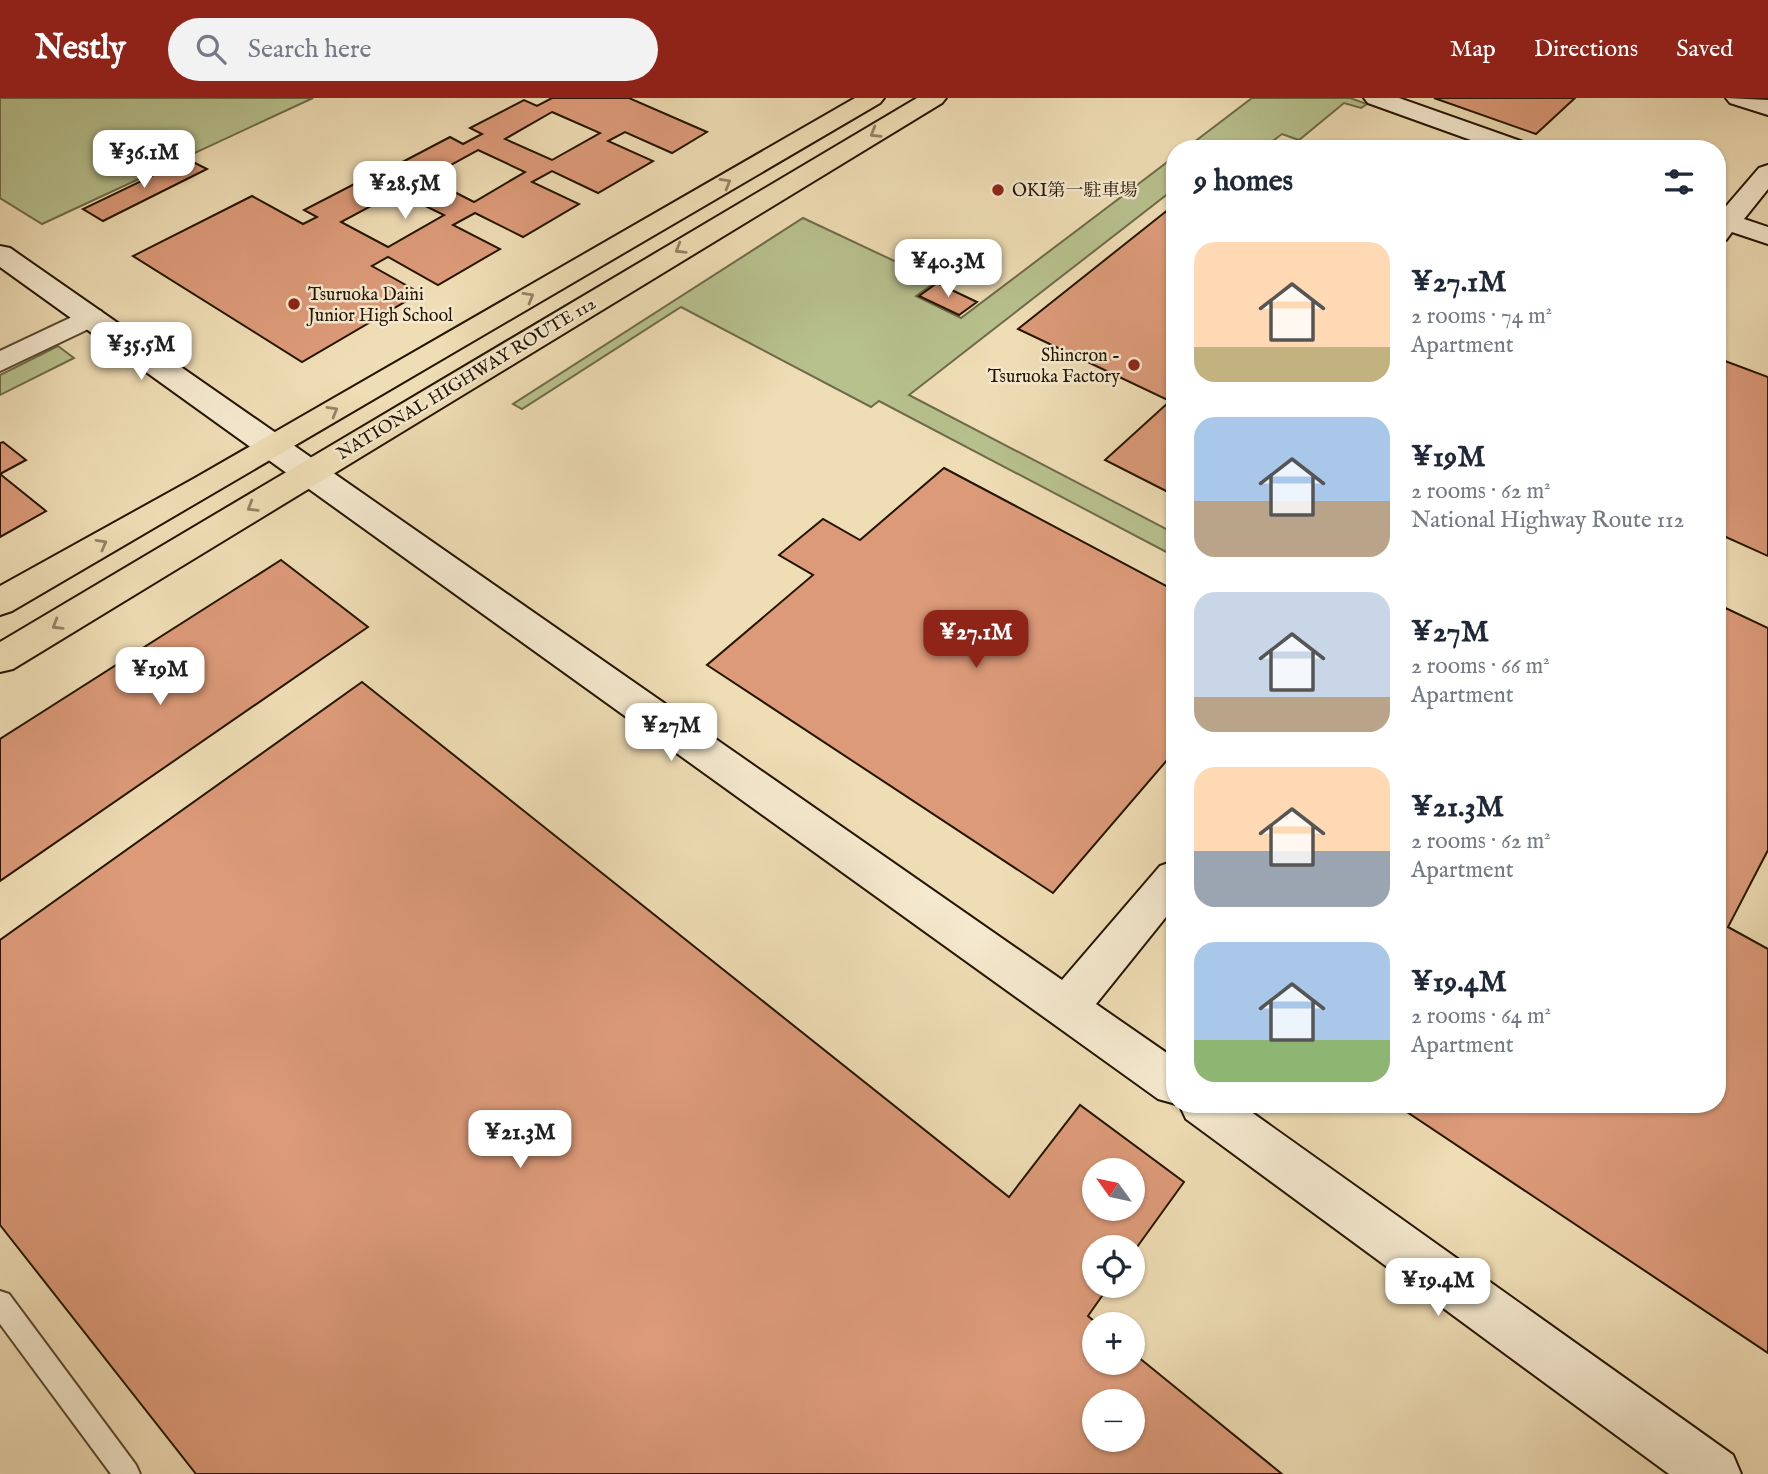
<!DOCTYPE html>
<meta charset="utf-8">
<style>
:root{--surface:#fff;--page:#f2f2f3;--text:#1f2937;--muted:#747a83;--accent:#8f2418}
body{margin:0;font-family:"IM FELL English","Noto Serif JP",serif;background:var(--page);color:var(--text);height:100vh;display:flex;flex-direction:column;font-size:26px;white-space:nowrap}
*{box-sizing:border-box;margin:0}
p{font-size:23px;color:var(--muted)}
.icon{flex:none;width:38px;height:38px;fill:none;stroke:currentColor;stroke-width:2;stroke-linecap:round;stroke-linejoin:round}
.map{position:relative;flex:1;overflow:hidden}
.side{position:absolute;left:1166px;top:42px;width:560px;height:973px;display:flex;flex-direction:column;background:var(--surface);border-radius:28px;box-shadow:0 2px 5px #0004}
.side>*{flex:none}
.needle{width:46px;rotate:303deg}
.tools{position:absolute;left:1082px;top:1060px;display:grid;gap:14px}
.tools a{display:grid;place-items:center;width:63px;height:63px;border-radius:50%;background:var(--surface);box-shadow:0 2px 5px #0004;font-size:35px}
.price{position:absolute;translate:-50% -60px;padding:0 16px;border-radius:14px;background:#fff;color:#222;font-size:23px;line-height:46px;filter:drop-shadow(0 2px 4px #0008)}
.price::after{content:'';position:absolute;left:50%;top:42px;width:21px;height:16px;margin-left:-10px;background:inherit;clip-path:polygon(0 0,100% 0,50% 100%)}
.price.selected{background:var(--accent);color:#fff}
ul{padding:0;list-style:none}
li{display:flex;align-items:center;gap:21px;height:175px;padding:0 28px}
li span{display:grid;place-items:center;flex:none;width:196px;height:140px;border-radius:21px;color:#555}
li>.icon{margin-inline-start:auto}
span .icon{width:84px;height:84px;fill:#fffc;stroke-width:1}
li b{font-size:30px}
h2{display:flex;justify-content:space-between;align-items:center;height:84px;padding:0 28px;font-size:30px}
header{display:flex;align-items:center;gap:42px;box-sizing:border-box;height:98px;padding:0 35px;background:var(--accent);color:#fff}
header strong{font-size:33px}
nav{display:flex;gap:38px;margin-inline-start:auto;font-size:24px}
.search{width:490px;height:63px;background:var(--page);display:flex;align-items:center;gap:18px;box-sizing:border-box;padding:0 24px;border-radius:38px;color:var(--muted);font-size:26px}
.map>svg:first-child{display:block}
.green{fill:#b7c18e;stroke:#6e6b48;stroke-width:2}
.building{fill:#dc9a79;stroke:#241501;stroke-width:2;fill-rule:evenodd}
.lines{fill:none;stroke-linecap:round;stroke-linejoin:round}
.lane-casing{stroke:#57472e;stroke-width:4}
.street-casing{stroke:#57472e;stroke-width:4}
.secondary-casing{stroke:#241501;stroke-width:4}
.highway-casing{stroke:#241501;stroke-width:4}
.lane{fill:#f5e9cf;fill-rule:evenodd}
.street{fill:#f5e9cf;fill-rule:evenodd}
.secondary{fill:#f5e9cf;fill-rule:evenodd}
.highway{fill:#efddb5;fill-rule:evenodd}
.oneway{stroke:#948364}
.poi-dot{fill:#8f2418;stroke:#f5e9cf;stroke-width:2.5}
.labels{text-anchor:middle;stroke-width:5;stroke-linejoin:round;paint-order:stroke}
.far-poi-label{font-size:18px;fill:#241501;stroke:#f5e9cf;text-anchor:start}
.far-street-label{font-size:18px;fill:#241501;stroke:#f5e9cf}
</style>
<header>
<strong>Nestly</strong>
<div class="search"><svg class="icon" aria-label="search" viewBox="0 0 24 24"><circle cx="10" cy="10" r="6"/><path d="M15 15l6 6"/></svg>Search here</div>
<nav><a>Map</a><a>Directions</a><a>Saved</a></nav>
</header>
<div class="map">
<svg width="1768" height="1376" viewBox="0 0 1768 1376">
<rect width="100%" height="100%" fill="#efddb5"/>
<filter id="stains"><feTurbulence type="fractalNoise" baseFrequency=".00286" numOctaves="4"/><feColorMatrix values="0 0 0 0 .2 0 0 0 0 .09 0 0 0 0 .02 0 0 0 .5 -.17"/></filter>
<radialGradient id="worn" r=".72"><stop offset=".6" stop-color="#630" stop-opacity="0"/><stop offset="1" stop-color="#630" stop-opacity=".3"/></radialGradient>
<g class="green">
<polygon points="0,0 313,0 42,126 0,100"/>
<polygon points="1252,0 1350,0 1367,6 1361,10 1344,5 1299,42 1282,36 1262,51 1237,43 1226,51 1185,51"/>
<polygon points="1174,59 1174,91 909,297 1174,435 1174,458 879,303 871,309 681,209 522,311 513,306 803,120 937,183 916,198 961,220"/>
<polygon points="58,248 74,260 0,297 0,277"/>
</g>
<g class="building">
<path d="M 552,0 L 629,0 L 707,34 L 672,55 L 625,34 L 608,43 L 653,63 L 598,95 L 552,73 L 532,84 L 579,106 L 523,139 L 475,115 L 453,127 L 500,151 L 438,187 L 388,159 L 372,168 L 420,195 L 302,264 L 133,158 L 252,98 L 303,126 L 317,119 L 304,112 L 368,79 L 381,86 L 402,75 L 391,70 L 450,39 L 463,46 L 482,36 L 470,30 L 524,2 L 537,8 ZM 552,14 L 600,35 L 552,62 L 505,41 ZM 478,52 L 525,74 L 474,104 L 427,80 ZM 397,94 L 444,117 L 388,149 L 341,124 Z"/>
<polygon points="1434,0 1575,0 1536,36"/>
<polygon points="187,61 207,71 103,123 83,111"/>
<polygon points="1174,107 1174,397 1105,362 1170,303 1018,231"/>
<polygon points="937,185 977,204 959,217 919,198"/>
<polygon points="1717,260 1768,279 1768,458 1717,435"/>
<polygon points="3,344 26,362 0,376 46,413 0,439 0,345"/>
<polygon points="944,370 1174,492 1174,654 1053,795 707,567 813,477 779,457 823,421 860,442"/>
<polygon points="281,462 368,529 0,783 0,641"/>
<polygon points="1717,506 1768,530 1768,752 1728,829 1768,851 1768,1255 1395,1006 1717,1006"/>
<path d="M 362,584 L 1009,1099 L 1080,1007 L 1184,1084 L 1132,1156 L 1132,1150 L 1094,1150 L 1094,1188 L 1109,1188 L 1088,1218 L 1099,1227 L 1094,1227 L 1094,1265 L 1132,1265 L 1132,1254 L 1282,1376 L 196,1376 L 0,1127 L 0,842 ZM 1094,1073 L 1132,1073 L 1132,1111 L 1094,1111 ZM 1094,1304 L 1132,1304 L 1132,1342 L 1094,1342 Z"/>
</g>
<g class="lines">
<defs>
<polygon id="lane" points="0,1193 9,1196 136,1367 140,1376 111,1376 0,1226"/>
<polygon id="street" points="91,210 101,213 105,219 101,225 0,273 0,253"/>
<g id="secondary">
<polygon points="1364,0 1399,0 1529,46 1532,51 1496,51 1368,5"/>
<polygon points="1726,0 1768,2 1768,17 1730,5"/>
<polygon points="1768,67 1768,91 1744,121 1768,129 1768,146 1732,134 1726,142 1717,144 1717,112 1722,113 1759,70"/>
<polygon points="0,148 10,150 1062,882 1160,768 1174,763 1174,809 1096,906 1174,960 1176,1006 1158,1001 0,169"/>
<polygon points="1179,1006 1240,1006 1733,1357 1741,1376 1669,1376 1186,1021"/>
</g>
<g id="highway">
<polygon points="855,0 884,0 880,5 12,513 0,517 0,488 195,380"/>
<polygon points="917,0 946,0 942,5 13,571 0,574 0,544"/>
</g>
</defs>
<use href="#lane" class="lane-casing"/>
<use href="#street" class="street-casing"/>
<use href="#secondary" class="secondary-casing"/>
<use href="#highway" class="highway-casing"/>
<use href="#lane" class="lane"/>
<use href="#street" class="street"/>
<use href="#secondary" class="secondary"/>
<use href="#highway" class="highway"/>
</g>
<defs><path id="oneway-chevron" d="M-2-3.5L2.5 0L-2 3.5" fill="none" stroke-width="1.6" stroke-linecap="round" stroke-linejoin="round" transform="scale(1.75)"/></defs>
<g class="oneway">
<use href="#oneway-chevron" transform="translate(875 35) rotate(149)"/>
<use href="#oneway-chevron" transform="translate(726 85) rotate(-30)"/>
<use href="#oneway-chevron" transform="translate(680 151) rotate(149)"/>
<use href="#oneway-chevron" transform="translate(529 199) rotate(-30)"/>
<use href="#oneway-chevron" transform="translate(333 313) rotate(-30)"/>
<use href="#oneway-chevron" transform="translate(252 409) rotate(149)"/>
<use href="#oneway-chevron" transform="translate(102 446) rotate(-29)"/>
<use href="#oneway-chevron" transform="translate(57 527) rotate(149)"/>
</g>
<g class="poi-dot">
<circle cx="998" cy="92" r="7"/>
<circle cx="294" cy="206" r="7"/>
<circle cx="1134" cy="267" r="7"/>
</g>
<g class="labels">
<g class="far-poi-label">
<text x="1012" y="98">OKI第一駐車場</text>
<text x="308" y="202">Tsuruoka Daini<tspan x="308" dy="21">Junior High School</tspan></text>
<text x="1120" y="263" text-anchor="end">Shincron -<tspan x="1120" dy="21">Tsuruoka Factory</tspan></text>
</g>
<g class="far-street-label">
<text transform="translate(466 280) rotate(-31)" y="6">NATIONAL HIGHWAY ROUTE 112</text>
</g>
</g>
<rect width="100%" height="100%" filter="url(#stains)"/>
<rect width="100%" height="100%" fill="url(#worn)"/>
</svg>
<div class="tools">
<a><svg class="needle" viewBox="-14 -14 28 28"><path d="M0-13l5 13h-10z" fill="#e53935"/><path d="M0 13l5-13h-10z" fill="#747a83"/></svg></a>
<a><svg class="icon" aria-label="locate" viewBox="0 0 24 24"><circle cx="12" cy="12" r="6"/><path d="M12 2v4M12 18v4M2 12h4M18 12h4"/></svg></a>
<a>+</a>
<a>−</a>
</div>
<b class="price" style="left:144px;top:92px">¥36.1M</b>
<b class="price" style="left:405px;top:123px">¥28.5M</b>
<b class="price" style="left:948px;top:201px">¥40.3M</b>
<b class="price" style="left:141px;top:284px">¥35.5M</b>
<b class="price selected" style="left:976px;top:572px">¥27.1M</b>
<b class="price" style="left:160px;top:609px">¥19M</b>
<b class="price" style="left:671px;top:665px">¥27M</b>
<b class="price" style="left:520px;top:1072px">¥21.3M</b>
<b class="price" style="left:1438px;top:1220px">¥19.4M</b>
<section class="side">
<h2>9 homes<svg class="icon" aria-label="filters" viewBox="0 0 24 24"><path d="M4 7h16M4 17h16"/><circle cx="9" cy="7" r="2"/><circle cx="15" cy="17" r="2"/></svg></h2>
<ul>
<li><span style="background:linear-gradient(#ffd9b3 75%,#c2b280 0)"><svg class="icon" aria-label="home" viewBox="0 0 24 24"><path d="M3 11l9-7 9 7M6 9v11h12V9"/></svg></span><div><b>¥27.1M</b><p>2 rooms · 74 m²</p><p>Apartment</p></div></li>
<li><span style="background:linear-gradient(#a9c7e8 60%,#b9a48a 0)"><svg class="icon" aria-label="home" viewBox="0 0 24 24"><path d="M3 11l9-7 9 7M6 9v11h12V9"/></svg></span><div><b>¥19M</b><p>2 rooms · 62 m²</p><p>National Highway Route 112</p></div></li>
<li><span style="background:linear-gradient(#c9d6e8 75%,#b9a48a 0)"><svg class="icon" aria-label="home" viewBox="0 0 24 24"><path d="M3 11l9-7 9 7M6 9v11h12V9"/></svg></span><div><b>¥27M</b><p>2 rooms · 66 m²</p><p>Apartment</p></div></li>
<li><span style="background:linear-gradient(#ffd9b3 60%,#9aa5b1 0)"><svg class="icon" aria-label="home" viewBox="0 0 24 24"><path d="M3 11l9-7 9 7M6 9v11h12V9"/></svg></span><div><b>¥21.3M</b><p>2 rooms · 62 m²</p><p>Apartment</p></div></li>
<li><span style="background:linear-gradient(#a9c7e8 70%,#8fb573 0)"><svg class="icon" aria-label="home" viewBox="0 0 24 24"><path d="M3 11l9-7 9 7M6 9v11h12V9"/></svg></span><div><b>¥19.4M</b><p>2 rooms · 64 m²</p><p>Apartment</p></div></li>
</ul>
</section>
</div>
